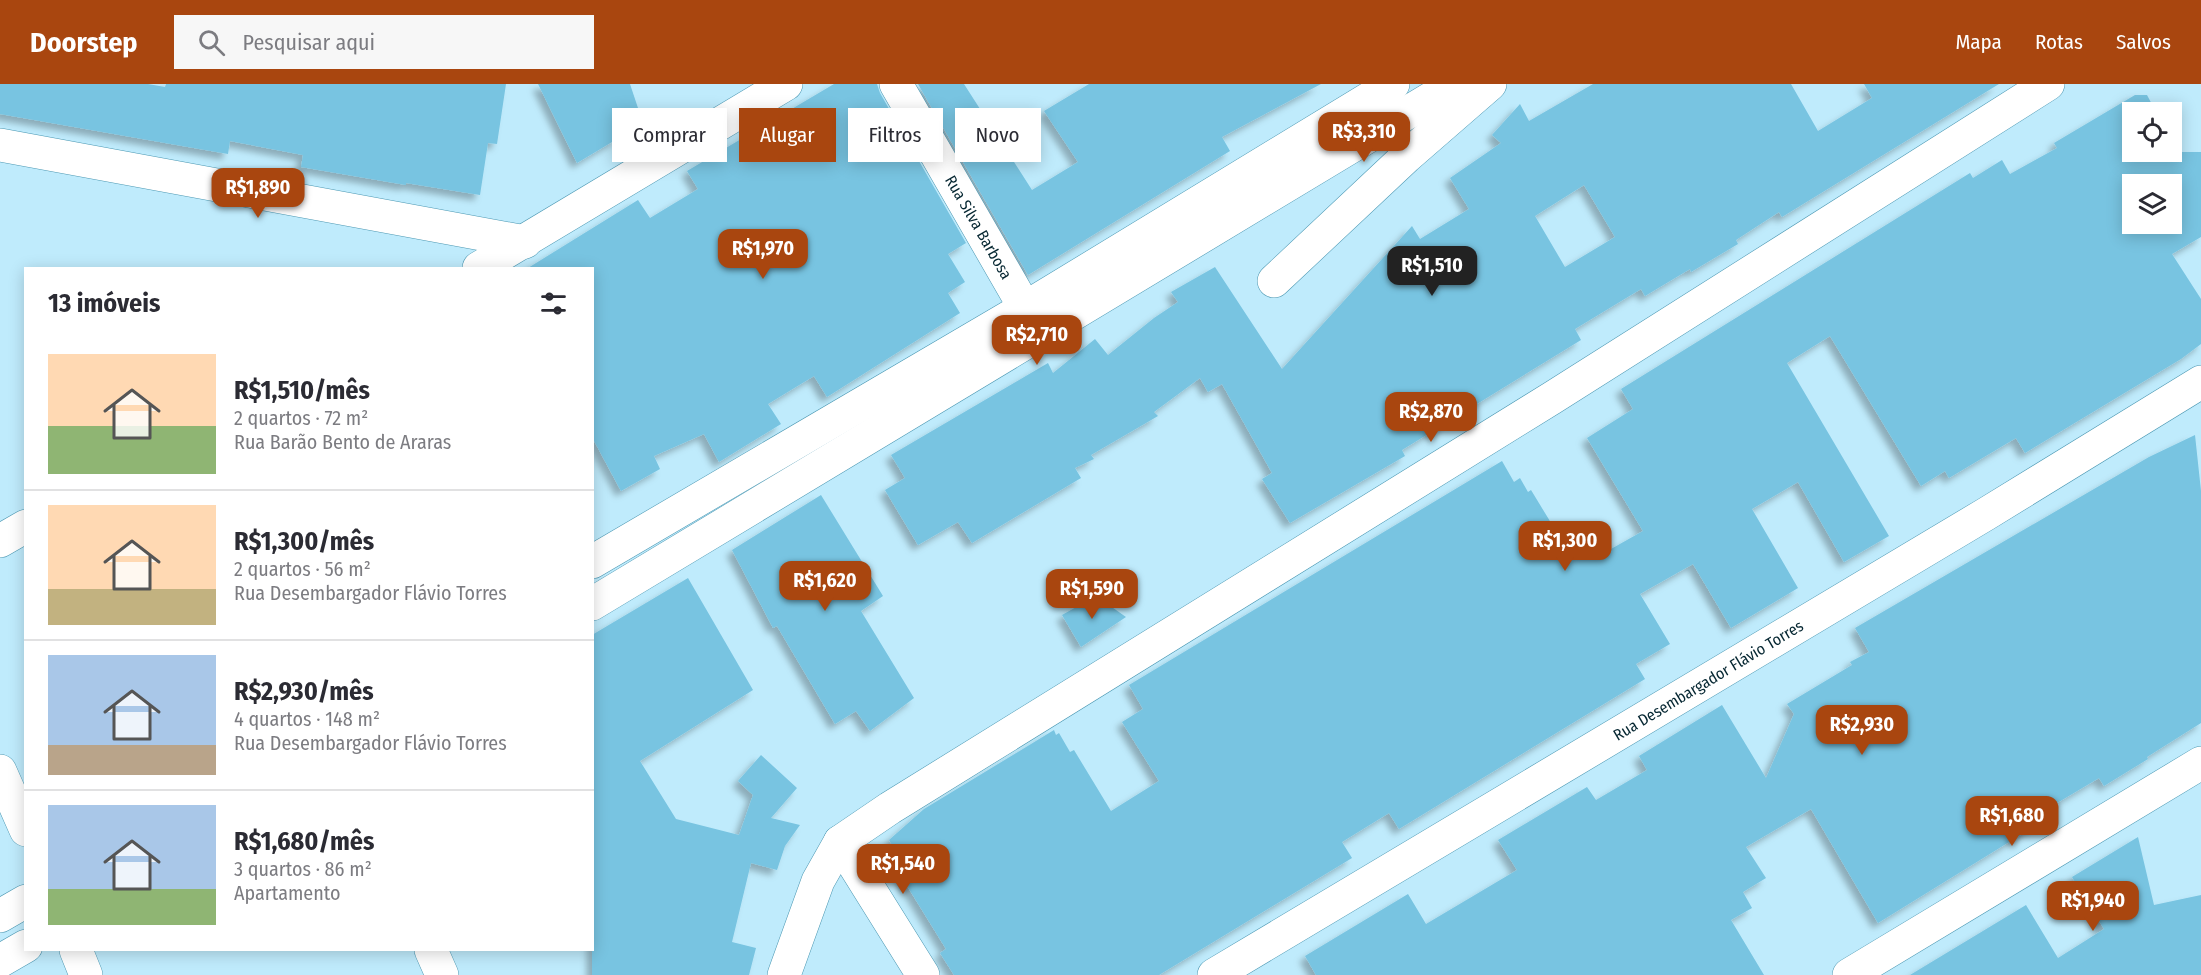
<!DOCTYPE html>
<html lang="pt">
<meta charset="utf-8">
<style>
:root{--surface:#fff;--page:#f7f7f7;--text:#2b2b33;--muted:#7c7c81;--line:#e1e1e2;--accent:#a9460f}
body{margin:0;font-family:"Fira Sans Condensed",sans-serif;background:var(--page);color:var(--text);height:100vh;display:flex;flex-direction:column;font-size:22px;white-space:nowrap}
*{box-sizing:border-box;margin:0}
p{font-size:20px;color:var(--muted)}
.icon{flex:none;width:33px;height:33px;fill:none;stroke:currentColor;stroke-width:2;stroke-linecap:round;stroke-linejoin:round}
.map{position:relative;flex:1;overflow:hidden}
.side{position:absolute;left:24px;top:183px;width:570px;height:684px;display:flex;flex-direction:column;background:var(--surface);border-radius:0px;box-shadow:0 3px 15px #0003}
.side>*{flex:none}
.hud{position:absolute;left:612px;top:24px;width:570px;height:54px;display:flex;gap:12px}
.tools{position:absolute;left:2122px;top:18px;display:grid;gap:12px}
.tools a{display:grid;place-items:center;width:60px;height:60px;border-radius:0px;background:var(--surface);box-shadow:0 3px 15px #0003;font-size:30px}
.price{position:absolute;translate:-50% -51px;padding:0 14px;border-radius:12px;background:var(--accent);color:#fff;font-size:20px;line-height:39px;filter:drop-shadow(0 2px 3px #0008)}
.price::after{content:'';position:absolute;left:50%;top:36px;width:18px;height:14px;margin-left:-9px;background:inherit;clip-path:polygon(0 0,100% 0,50% 100%)}
.price.on{background:#222;color:#fff}
ul{padding:0;list-style:none}
li{display:flex;align-items:center;gap:18px;height:150px;padding:0 24px}
li+li{border-top:2px solid var(--line)}
li span{display:grid;place-items:center;flex:none;width:168px;height:120px;border-radius:0px;color:#555}
li>.icon{margin-inline-start:auto}
span .icon{width:72px;height:72px;fill:#fffc;stroke-width:1}
li b{font-size:26px}
h2{display:flex;justify-content:space-between;align-items:center;height:72px;padding:0 24px;font-size:26px}
.tag{padding:0 21px;border-radius:0px;background:var(--surface);box-shadow:0 3px 15px #0003;font-size:21px;line-height:54px}
.tag.on{background:var(--accent);color:#fff}
header{display:flex;align-items:center;gap:36px;box-sizing:border-box;height:84px;padding:0 30px;background:var(--accent);color:#fff}
header strong{font-size:28px}
nav{display:flex;gap:33px;margin-inline-start:auto;font-size:21px}
.search{width:420px;height:54px;background:var(--page);display:flex;align-items:center;gap:15px;box-sizing:border-box;padding:0 21px;border-radius:0px;color:var(--muted);font-size:22px}
.map>svg:first-child{display:block}
.building{fill:#78c4e1;fill-rule:evenodd;filter:url(#shadow)}
.lines{fill:none;stroke-linecap:round;stroke-linejoin:round}
.street-casing{stroke:#4a97b2;stroke-width:34}
.secondary-casing{stroke:#4a97b2;stroke-width:34}
.street{stroke:#fff;stroke-width:33}
.secondary{stroke:#fff;stroke-width:33}
.labels{text-anchor:middle;stroke-width:4.5;stroke-linejoin:round;paint-order:stroke}
.street-label{font-size:16px;fill:#052631;stroke:#fff}
</style>
<header>
<strong>Doorstep</strong>
<div class="search"><svg class="icon" aria-label="search" viewBox="0 0 24 24"><circle cx="10" cy="10" r="6"/><path d="M15 15l6 6"/></svg>Pesquisar aqui</div>
<nav><a>Mapa</a><a>Rotas</a><a>Salvos</a></nav>
</header>
<div class="map">
<svg width="2201" height="891" viewBox="0 0 2201 891">
<defs>
<filter id="shadow"><feDropShadow dx="-5.5" dy="5.5" stdDeviation="3" flood-color="#0004"/></filter>
</defs>
<rect width="100%" height="100%" fill="#bfebfc"/>
<g class="building">
<polygon points="0,0 148,0 165,3 166,0 506,0 497,60 488,59 480,111 406,99 406,101 301,83 303,71 230,57 228,70 0,30"/>
<polygon points="538,0 630,0 641,33 612,40 617,55 577,79"/>
<polygon points="834,0 877,0 880,9 966,159 948,170 965,198 948,209 960,229 827,313 814,292 768,320 781,340 719,378 704,350 654,372 660,385 621,407 592,353 592,184 528,184 638,116 650,134 698,105 687,87"/>
<polygon points="918,0 964,0 1032,106 1078,78 1044,27 1089,0 1321,0 1222,53 1230,67 1028,191"/>
<path d="M 1593,0 L 1791,0 L 1818,47 L 1872,14 L 1864,0 L 1999,0 L 1782,133 L 1779,128 L 1736,156 L 1738,160 L 1691,188 L 1690,185 L 1645,212 L 1641,205 L 1575,245 L 1581,256 L 1402,366 L 1405,372 L 1290,439 L 1262,395 L 1272,389 L 1222,300 L 1208,308 L 1200,294 L 1154,328 L 1158,332 L 1091,371 L 1094,375 L 1075,384 L 1081,394 L 972,459 L 958,438 L 918,461 L 885,406 L 905,394 L 891,371 L 1048,279 L 1053,289 L 1095,255 L 1108,271 L 1154,234 L 1178,218 L 1171,208 L 1215,183 L 1282,285 L 1412,142 L 1420,155 L 1469,125 L 1450,94 L 1501,59 L 1492,51 L 1520,20 L 1529,37 ZM 1584,101 L 1615,153 L 1565,183 L 1535,132 Z"/>
<path d="M 2135,11 L 2147,11 L 2156,28 L 2133,28 L 2133,68 L 2172,68 L 2172,56 L 2178,68 L 2201,68 L 2201,153 L 2172,170 L 2201,215 L 2201,260 L 2181,275 L 2025,369 L 2016,354 L 1949,394 L 1945,387 L 1921,402 L 1830,252 L 1787,279 L 1889,452 L 1844,478 L 1798,398 L 1752,425 L 1798,504 L 1731,544 L 1693,480 L 1640,510 L 1670,560 L 1636,580 L 1645,595 L 1399,745 L 1389,729 L 1342,758 L 1352,774 L 1159,891 L 954,891 L 940,869 L 946,865 L 893,779 L 900,774 L 889,756 L 924,725 L 1054,646 L 1056,651 L 1059,649 L 1070,668 L 1074,666 L 1111,727 L 1159,697 L 1122,638 L 1143,625 L 1129,601 L 1502,377 L 1514,398 L 1520,394 L 1528,408 L 1531,406 L 1573,475 L 1595,474 L 1643,447 L 1587,354 L 1633,325 L 1621,305 L 1970,89 L 1973,94 L 2002,76 L 2010,90 L 2057,64 L 2054,59 ZM 2133,100 L 2172,100 L 2172,140 L 2133,140 Z"/>
<polygon points="2195,351 2201,407 2201,639 2147,673 2148,675 2104,702 2099,694 2052,722 2056,729 1878,839 1811,725 1746,763 1766,794 1743,808 1752,824 1731,836 1764,891 1316,891 1305,872 1408,810 1426,840 1517,786 1498,756 1587,703 1596,716 1647,686 1639,672 1722,621 1766,694 1794,630 1787,620 1852,581 1850,578 1869,568 1855,544 2149,373"/>
<polygon points="821,411 883,512 861,527 914,614 870,647 856,627 835,640 777,542 773,544 732,466"/>
<polygon points="688,494 753,606 640,677 676,735 739,751 753,711 738,697 761,671 797,704 771,734 800,741 785,762 777,786 751,779 732,858 756,864 749,891 592,891 592,551"/>
<polygon points="1096,512 1126,533 1081,563 1062,531"/>
<polygon points="2138,753 2154,821 2201,811 2201,891 1910,891 2026,821 2058,874 2104,845 2072,793"/>
</g>
<g class="lines">
<defs>
<g id="street">
<polyline points="896,0 1025,224"/>
<polyline points="0,61 525,158"/>
<polyline points="479,184 786,0"/>
<polyline points="1274,197 1406,73 1490,0"/>
<polyline points="0,457 26,442"/>
<polyline points="840,758 923,891"/>
<polyline points="431,866 442,891"/>
<polyline points="784,891 818,797 840,758 890,724 1552,314 2048,0"/>
<polyline points="1214,891 1986,430 2201,298"/>
<polyline points="1849,891 2201,679"/>
</g>
<g id="secondary">
<polyline points="592,478 1025,224 1393,0"/>
<polyline points="592,520 1455,0"/>
<polyline points="0,687 26,746"/>
<polyline points="0,832 26,817"/>
<polyline points="76,866 86,891"/>
<polyline points="0,877 26,862"/>
</g>
</defs>
<use href="#street" class="street-casing"/>
<use href="#secondary" class="secondary-casing"/>
<use href="#street" class="street"/>
<use href="#secondary" class="secondary"/>
</g>
<g class="labels">
<g class="street-label">
<text transform="translate(979 143) rotate(60)" y="6">Rua Silva Barbosa</text>
<text transform="translate(1708 596) rotate(-31)" y="6">Rua Desembargador Flávio Torres</text>
</g>
</g>
</svg>
<div class="tools">
<a><svg class="icon" aria-label="locate" viewBox="0 0 24 24"><circle cx="12" cy="12" r="6"/><path d="M12 2v4M12 18v4M2 12h4M18 12h4"/></svg></a>
<a><svg class="icon" aria-label="layers" viewBox="0 0 24 24"><path d="M12 4l9 5-9 5-9-5zM3 14l9 5 9-5"/></svg></a>
</div>
<b class="price" style="left:1364px;top:79px">R$3,310</b>
<b class="price" style="left:258px;top:135px">R$1,890</b>
<b class="price" style="left:763px;top:196px">R$1,970</b>
<b class="price on" style="left:1432px;top:213px">R$1,510</b>
<b class="price" style="left:1037px;top:282px">R$2,710</b>
<b class="price" style="left:1431px;top:359px">R$2,870</b>
<b class="price" style="left:1565px;top:488px">R$1,300</b>
<b class="price" style="left:825px;top:528px">R$1,620</b>
<b class="price" style="left:1092px;top:536px">R$1,590</b>
<b class="price" style="left:1862px;top:672px">R$2,930</b>
<b class="price" style="left:2012px;top:763px">R$1,680</b>
<b class="price" style="left:903px;top:811px">R$1,540</b>
<b class="price" style="left:2093px;top:848px">R$1,940</b>
<div class="hud">
<a class="tag">Comprar</a>
<a class="tag on">Alugar</a>
<a class="tag">Filtros</a>
<a class="tag">Novo</a>
</div>
<section class="side">
<h2>13 imóveis<svg class="icon" aria-label="filters" viewBox="0 0 24 24"><path d="M4 7h16M4 17h16"/><circle cx="9" cy="7" r="2"/><circle cx="15" cy="17" r="2"/></svg></h2>
<ul>
<li><span style="background:linear-gradient(#ffd9b3 60%,#8fb573 0)"><svg class="icon" aria-label="home" viewBox="0 0 24 24"><path d="M3 11l9-7 9 7M6 9v11h12V9"/></svg></span><div><b>R$1,510/mês</b><p>2 quartos · 72 m²</p><p>Rua Barão Bento de Araras</p></div></li>
<li><span style="background:linear-gradient(#ffd9b3 70%,#c2b280 0)"><svg class="icon" aria-label="home" viewBox="0 0 24 24"><path d="M3 11l9-7 9 7M6 9v11h12V9"/></svg></span><div><b>R$1,300/mês</b><p>2 quartos · 56 m²</p><p>Rua Desembargador Flávio Torres</p></div></li>
<li><span style="background:linear-gradient(#a9c7e8 75%,#b9a48a 0)"><svg class="icon" aria-label="home" viewBox="0 0 24 24"><path d="M3 11l9-7 9 7M6 9v11h12V9"/></svg></span><div><b>R$2,930/mês</b><p>4 quartos · 148 m²</p><p>Rua Desembargador Flávio Torres</p></div></li>
<li><span style="background:linear-gradient(#a9c7e8 70%,#8fb573 0)"><svg class="icon" aria-label="home" viewBox="0 0 24 24"><path d="M3 11l9-7 9 7M6 9v11h12V9"/></svg></span><div><b>R$1,680/mês</b><p>3 quartos · 86 m²</p><p>Apartamento</p></div></li>
</ul>
</section>
</div>
